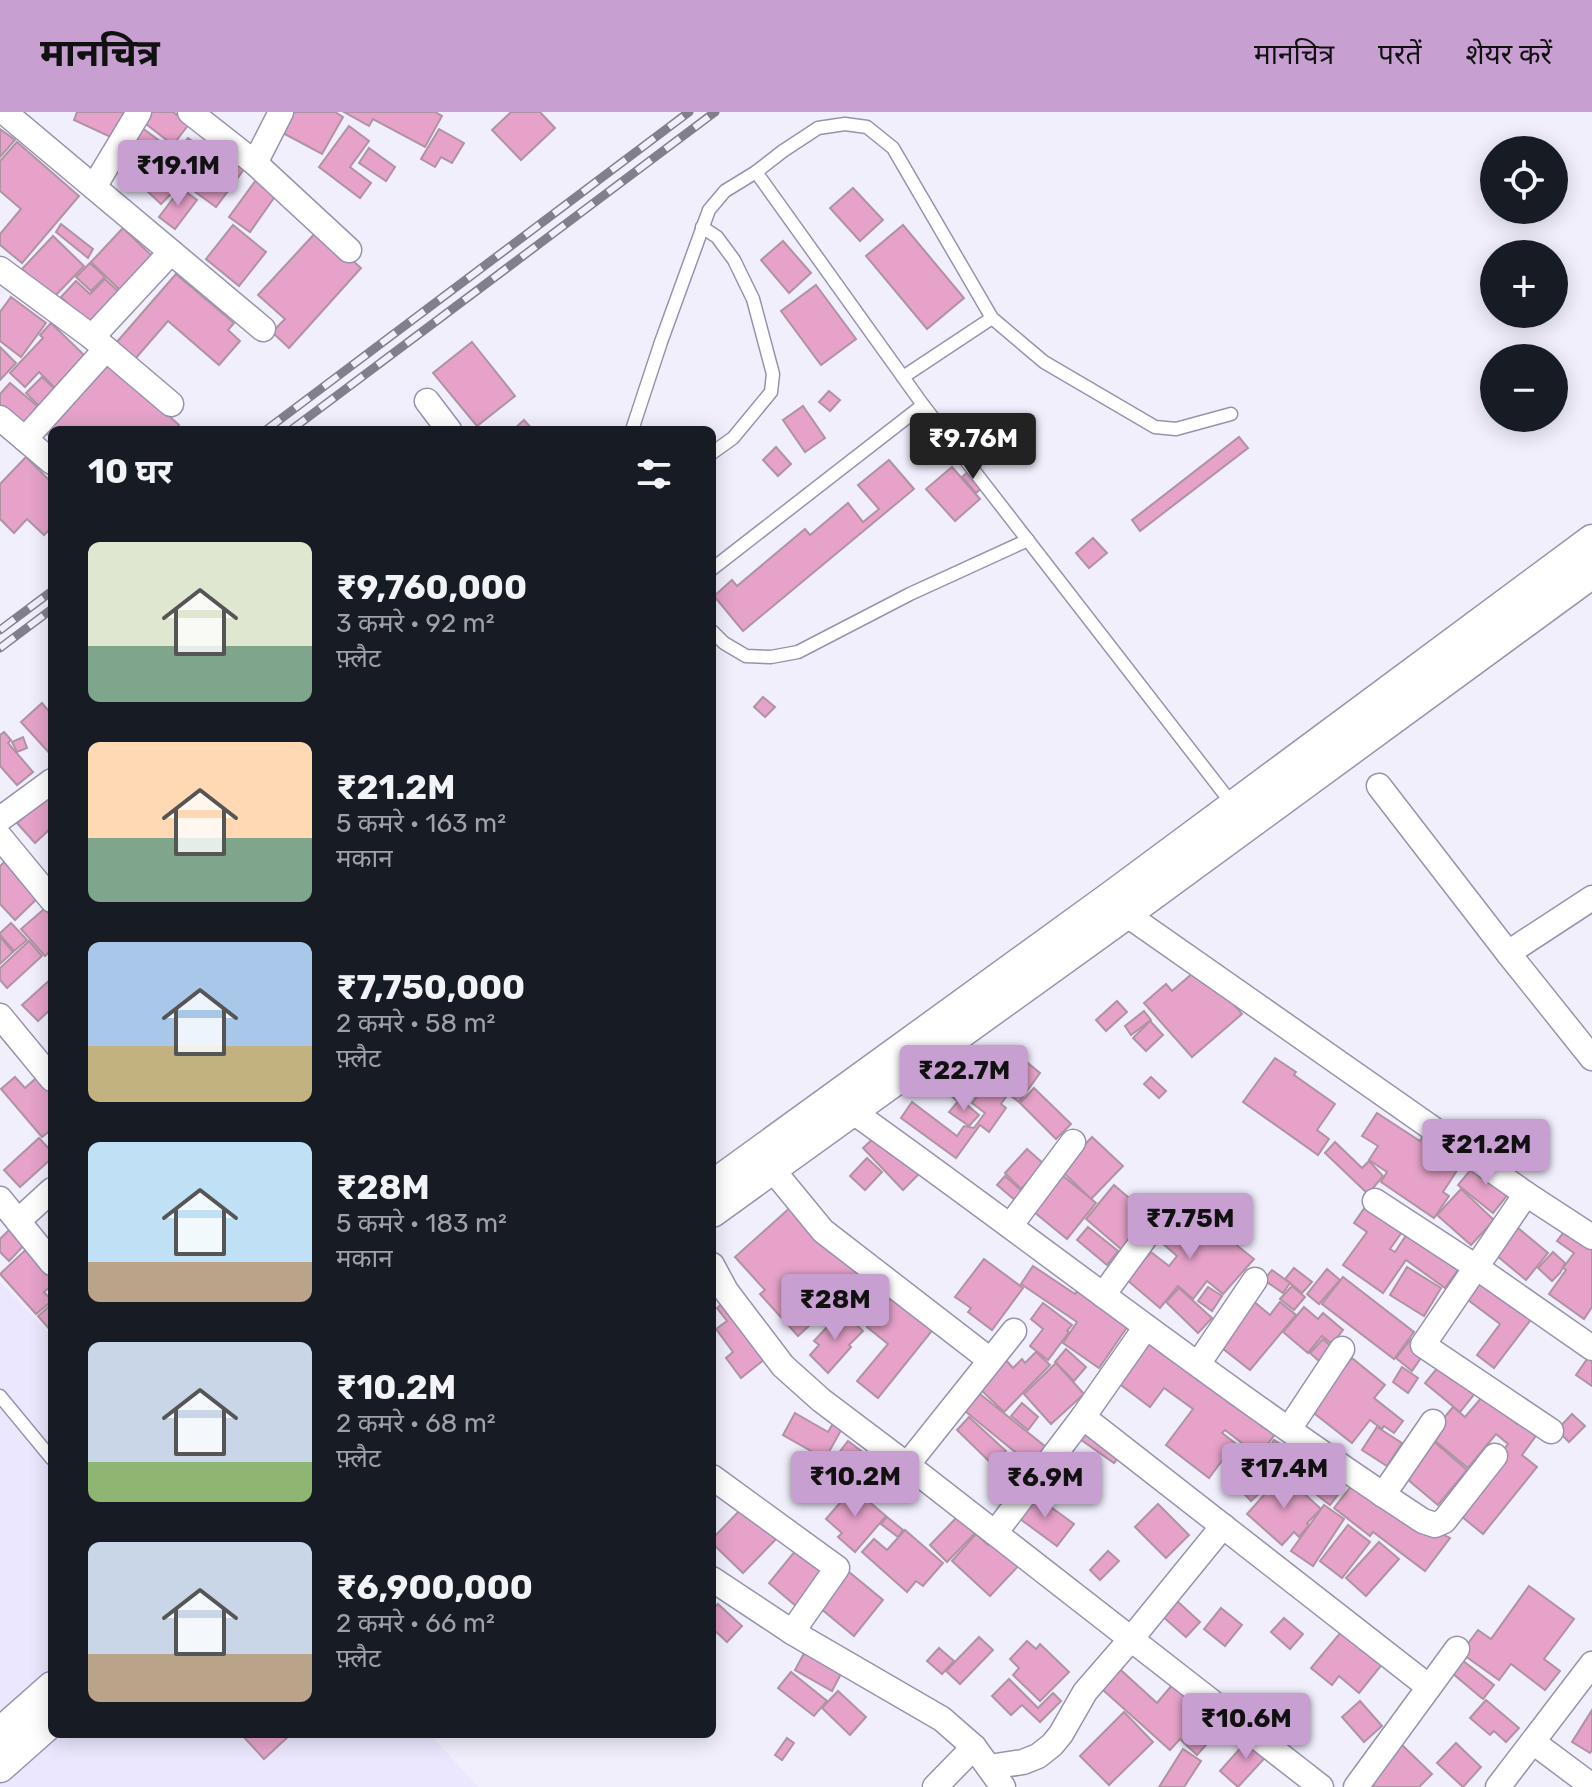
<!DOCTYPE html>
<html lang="hi">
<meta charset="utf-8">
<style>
:root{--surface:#171b24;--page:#20242c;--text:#f1f3f6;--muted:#9ea1a6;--accent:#c79fd0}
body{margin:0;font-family:Rubik,"Noto Sans Devanagari",sans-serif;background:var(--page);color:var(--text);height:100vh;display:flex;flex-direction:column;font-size:30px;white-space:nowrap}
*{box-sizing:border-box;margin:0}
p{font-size:26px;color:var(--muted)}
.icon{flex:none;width:44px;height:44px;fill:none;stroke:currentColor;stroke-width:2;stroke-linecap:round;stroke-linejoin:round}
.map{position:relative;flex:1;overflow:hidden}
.details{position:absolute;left:48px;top:314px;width:668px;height:1312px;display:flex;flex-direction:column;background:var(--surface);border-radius:12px;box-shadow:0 4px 20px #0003}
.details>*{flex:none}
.controls{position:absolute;left:1480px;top:24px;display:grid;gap:16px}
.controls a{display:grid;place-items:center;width:88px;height:88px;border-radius:50%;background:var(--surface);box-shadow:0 4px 20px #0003;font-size:40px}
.price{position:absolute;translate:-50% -68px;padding:0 18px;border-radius:8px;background:var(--accent);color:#111;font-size:26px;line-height:52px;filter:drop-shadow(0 2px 4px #0008)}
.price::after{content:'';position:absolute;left:50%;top:48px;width:24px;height:18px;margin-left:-12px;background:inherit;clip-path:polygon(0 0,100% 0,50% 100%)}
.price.on{background:#222;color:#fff}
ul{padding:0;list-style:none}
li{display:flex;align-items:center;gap:24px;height:200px;padding:0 40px}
li span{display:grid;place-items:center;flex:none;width:224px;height:160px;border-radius:12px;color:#555}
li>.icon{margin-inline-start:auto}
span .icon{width:96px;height:96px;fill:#fffc;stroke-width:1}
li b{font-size:34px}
h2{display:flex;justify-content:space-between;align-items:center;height:96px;padding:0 40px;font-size:34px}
header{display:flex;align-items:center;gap:48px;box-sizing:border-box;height:112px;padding:0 40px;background:var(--accent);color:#111}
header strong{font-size:38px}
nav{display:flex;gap:44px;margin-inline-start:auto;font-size:28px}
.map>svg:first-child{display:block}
.built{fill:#ebe7fe}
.building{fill:#e6a2c9;stroke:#b093a3;stroke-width:2}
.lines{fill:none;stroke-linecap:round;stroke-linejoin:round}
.service-casing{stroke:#9793af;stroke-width:15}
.minor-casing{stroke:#9793af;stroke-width:27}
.tertiary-casing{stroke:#9793af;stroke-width:33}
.service{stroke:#fff;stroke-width:12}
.minor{stroke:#fff;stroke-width:24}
.tertiary{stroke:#fff;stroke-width:30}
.rail-casing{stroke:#817f8b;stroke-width:9}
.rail{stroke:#f1effc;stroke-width:6;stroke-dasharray:18;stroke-linecap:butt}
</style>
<header>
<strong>मानचित्र</strong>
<nav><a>मानचित्र</a><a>परतें</a><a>शेयर करें</a></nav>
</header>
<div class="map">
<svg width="1592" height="1675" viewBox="0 0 1592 1675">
<rect width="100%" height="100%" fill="#f1effc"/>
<polygon class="built" points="0,1170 52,1224 52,1622 430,1622 478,1675 0,1675"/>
<g class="building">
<polygon points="77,0 130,0 117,28 74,8"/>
<polygon points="147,0 173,0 189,12 173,33 141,8"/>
<polygon points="292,0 335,0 343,5 322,42 281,20"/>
<polygon points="344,0 435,0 442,4 425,35 373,7 369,14"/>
<polygon points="511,0 540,0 555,16 521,48 492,18"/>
<polygon points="349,14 369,29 350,55 371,71 360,86 319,55"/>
<polygon points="141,15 169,36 157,52 129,30"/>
<polygon points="0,17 15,28 0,45"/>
<polygon points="439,17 464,31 452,51 441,45 435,55 421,47"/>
<polygon points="188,26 205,38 211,31 245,56 216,95 164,57"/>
<polygon points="17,30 79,84 22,151 0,133 0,122 21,97 0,79 0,49"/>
<polygon points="369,36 395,55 386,69 359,51"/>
<polygon points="158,65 173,80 161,92 146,78"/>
<polygon points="256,68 276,83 250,120 229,105"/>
<polygon points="181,76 197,88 175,117 159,105"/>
<polygon points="853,76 883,108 860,129 830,96"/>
<polygon points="61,112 93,137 88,146 56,120"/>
<polygon points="233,113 266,140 239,174 206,147"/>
<polygon points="903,113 964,186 927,217 866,144"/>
<polygon points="123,116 157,149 124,182 91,150"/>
<polygon points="318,118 361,156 289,236 272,220 285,207 258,183"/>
<polygon points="53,124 84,154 53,186 22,157"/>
<polygon points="783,129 811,161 789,181 761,148"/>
<polygon points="90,151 105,165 91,179 76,165"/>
<polygon points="176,162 234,211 228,218 240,229 219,253 168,209 135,247 116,231"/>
<polygon points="105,167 120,181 89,212 61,185 76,169 90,182"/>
<polygon points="816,173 856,227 821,253 781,199"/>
<polygon points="11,185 46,211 21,245 0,229 0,200"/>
<polygon points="51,211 85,244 55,276 39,260 25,275 10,261 43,226 40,223"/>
<polygon points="472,230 515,284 477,314 433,261"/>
<polygon points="0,235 16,251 0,268"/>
<polygon points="109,249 179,313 174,318 52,318 52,326 44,319"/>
<polygon points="42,265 58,280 42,297 26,281"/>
<polygon points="10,271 42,298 26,317 0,295 0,282"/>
<polygon points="829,279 840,288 830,299 819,290"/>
<polygon points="803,294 825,326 805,340 783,308"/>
<polygon points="524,308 533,318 513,318"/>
<polygon points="1239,325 1248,336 1140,419 1132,408"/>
<polygon points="776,335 791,352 778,364 763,348"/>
<polygon points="26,345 52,371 52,415 44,423 27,407 14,421 0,407 0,372"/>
<polygon points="889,348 914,377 743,519 714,484 732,468 737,474 805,417 810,423 848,391 863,410 879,397 858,373"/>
<polygon points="952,355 980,387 955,409 926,377"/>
<polygon points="971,357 984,374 976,381 962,365"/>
<polygon points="1093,426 1107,441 1089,456 1076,441"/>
<polygon points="763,585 775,595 765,605 754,595"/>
<polygon points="42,591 52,603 52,644 21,610"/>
<polygon points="4,620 11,628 8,631 33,660 17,673 0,654 0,623"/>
<polygon points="23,625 27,636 17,640 12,630"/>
<polygon points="52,680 52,715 35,731 17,711"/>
<polygon points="12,743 43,781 15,808 0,792 0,754"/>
<polygon points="44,797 52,804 52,837 45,844 21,817"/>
<polygon points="11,811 27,828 14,839 0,823 0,821"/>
<polygon points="0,825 13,840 0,852"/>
<polygon points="29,829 42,844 7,876 0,868 0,856"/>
<polygon points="1201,854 1242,902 1192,945 1144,891 1166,872 1172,879"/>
<polygon points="52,866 52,896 38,909 22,893"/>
<polygon points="1117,889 1127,900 1106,919 1096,908"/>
<polygon points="1144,899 1151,908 1131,923 1125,914"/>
<polygon points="1150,909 1163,923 1146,939 1133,926"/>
<polygon points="972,936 992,940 1003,948 1005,939 1019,942 1015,960 1024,948 1040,961 1019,990 1008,982 1001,992 1006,996 989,1020 980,1013 956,1046 901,1006 912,990 957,1024 964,1014 974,1016 985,1001 972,991 986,972 988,966 979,964 970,976 957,967 972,947 966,943"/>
<polygon points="1275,946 1296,960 1294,963 1335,992 1317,1018 1329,1027 1318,1043 1243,990"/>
<polygon points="44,959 52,969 52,1017 42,1025 1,977 15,965 25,976"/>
<polygon points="951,963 966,976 956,988 941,975"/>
<polygon points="1151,965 1166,979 1159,986 1144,972"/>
<polygon points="1034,976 1071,1012 1056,1027 1020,991"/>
<polygon points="960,987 979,1003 969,1014 949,1000"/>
<polygon points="1377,1001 1420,1029 1428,1016 1467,1043 1443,1080 1449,1084 1434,1106 1381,1070 1387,1060 1369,1048 1378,1034 1362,1024"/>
<polygon points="879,1021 927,1054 903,1078 863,1036"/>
<polygon points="1092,1025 1123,1054 1091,1087 1061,1058"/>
<polygon points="39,1026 52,1040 52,1046 20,1075 4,1058"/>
<polygon points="1335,1030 1362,1056 1369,1049 1383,1064 1368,1082 1325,1041"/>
<polygon points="1027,1037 1044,1052 1021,1077 1005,1061"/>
<polygon points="867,1046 882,1060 865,1078 850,1064"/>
<polygon points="1477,1050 1514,1075 1493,1101 1458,1073"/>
<polygon points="1062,1063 1096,1091 1067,1127 1033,1099"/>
<polygon points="1005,1064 1023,1080 1016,1089 997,1073"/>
<polygon points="1114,1073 1150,1104 1121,1137 1086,1107"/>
<polygon points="1461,1077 1494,1108 1471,1133 1437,1103"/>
<polygon points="1370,1088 1407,1113 1390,1137 1395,1140 1411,1116 1463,1151 1445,1176 1406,1148 1383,1181 1343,1153 1367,1120 1354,1111"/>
<polygon points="793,1093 895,1178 860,1211 838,1187 798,1224 760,1182 765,1178 735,1145"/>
<polygon points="1194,1099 1254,1147 1223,1182 1207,1169 1193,1187 1178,1174 1160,1196 1127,1168 1151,1140 1169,1154 1177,1144 1155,1125 1177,1100 1186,1108"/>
<polygon points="17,1110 30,1127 9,1149 0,1140 0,1127"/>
<polygon points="1569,1113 1592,1128 1592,1195 1584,1207 1549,1182 1566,1158 1563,1156 1574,1141 1557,1129"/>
<polygon points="1088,1115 1118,1139 1107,1153 1077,1128"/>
<polygon points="1518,1116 1548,1141 1526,1168 1496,1143"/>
<polygon points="34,1130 52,1154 52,1173 44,1180 52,1189 36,1202 0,1162"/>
<polygon points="1553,1140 1565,1151 1560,1161 1552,1169 1538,1156"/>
<polygon points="984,1147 1023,1176 992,1218 968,1200 971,1196 955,1185"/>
<polygon points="1033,1154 1075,1182 1083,1171 1128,1214 1099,1256 1063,1231 1077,1210 1021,1172"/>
<polygon points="1407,1155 1441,1176 1424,1204 1390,1183"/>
<polygon points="1294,1156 1312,1170 1302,1181 1285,1167"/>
<polygon points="1327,1157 1340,1168 1319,1192 1307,1182"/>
<polygon points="1272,1158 1290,1171 1283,1181 1264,1168"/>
<polygon points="1477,1159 1536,1201 1494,1256 1477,1243 1500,1212 1460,1182"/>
<polygon points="1343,1165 1414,1220 1394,1247 1322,1192"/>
<polygon points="1292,1174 1305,1185 1294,1198 1280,1187"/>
<polygon points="1208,1175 1222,1184 1212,1199 1198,1189"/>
<polygon points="1179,1176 1212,1206 1198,1221 1166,1190"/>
<polygon points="898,1177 939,1210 878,1286 857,1269 888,1232 867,1215"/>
<polygon points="728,1186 770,1243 741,1266 726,1246 733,1240 716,1217 727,1209 717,1196"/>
<polygon points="1252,1188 1270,1203 1280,1190 1296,1203 1250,1258 1217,1232"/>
<polygon points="1043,1191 1072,1213 1067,1219 1069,1220 1048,1248 1030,1234 1043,1217 1031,1207"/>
<polygon points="52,1192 52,1218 51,1219 38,1204"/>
<polygon points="1304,1195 1318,1207 1323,1201 1343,1218 1332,1232 1322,1224 1308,1241 1283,1220"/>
<polygon points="842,1199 863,1219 849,1233 851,1235 828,1261 810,1243 819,1233 814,1229"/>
<polygon points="1151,1223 1281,1314 1259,1344 1225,1318 1222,1321 1235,1331 1209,1366 1166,1333 1193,1297 1164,1276 1150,1295 1117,1270"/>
<polygon points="1323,1227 1333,1236 1320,1250 1310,1241"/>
<polygon points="1411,1227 1427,1237 1412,1259 1396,1246"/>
<polygon points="1066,1237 1086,1255 1074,1269 1055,1250"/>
<polygon points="1036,1240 1050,1253 1004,1300 978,1275 1005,1247 1013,1256 1022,1247 1025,1251"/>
<polygon points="1592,1240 1592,1274 1576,1263"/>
<polygon points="1352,1246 1385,1273 1374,1286 1403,1309 1394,1321 1384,1314 1382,1317 1370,1308 1352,1331 1310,1298"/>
<polygon points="1443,1249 1480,1275 1460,1300 1425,1271"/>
<polygon points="1056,1251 1084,1282 1051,1312 1024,1282"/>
<polygon points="1402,1255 1418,1266 1408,1281 1393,1270"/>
<polygon points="975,1278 1046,1335 1031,1353 960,1295"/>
<polygon points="1488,1278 1503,1301 1517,1312 1525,1303 1543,1314 1522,1343 1537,1355 1483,1422 1455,1399 1508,1332 1496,1322 1468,1356 1429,1324 1453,1295 1465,1305"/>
<polygon points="1022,1291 1038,1305 1028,1318 1011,1304"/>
<polygon points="795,1301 828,1320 835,1308 844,1313 825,1347 783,1323"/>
<polygon points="1572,1302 1585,1314 1569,1330 1557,1318"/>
<polygon points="969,1305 1006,1339 993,1353 957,1318"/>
<polygon points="1087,1311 1123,1339 1114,1351 1077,1325"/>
<polygon points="1377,1315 1402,1331 1387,1354 1362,1338"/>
<polygon points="1300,1327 1319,1340 1299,1368 1264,1344 1274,1328 1291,1339"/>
<polygon points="1431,1327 1467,1358 1438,1393 1401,1362"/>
<polygon points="848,1329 868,1344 877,1333 896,1347 883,1365 860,1347 845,1366 829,1354"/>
<polygon points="1325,1344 1352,1364 1330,1393 1303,1372"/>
<polygon points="1264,1345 1280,1362 1251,1389 1235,1372"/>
<polygon points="833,1361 850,1375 843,1383 826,1370"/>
<polygon points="1283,1362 1321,1397 1307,1411 1309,1413 1299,1425 1294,1420 1282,1433 1247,1402"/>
<polygon points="1356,1368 1420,1410 1450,1426 1425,1459 1373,1420 1370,1424 1334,1396"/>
<polygon points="853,1376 886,1404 855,1440 838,1425 842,1421 826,1407"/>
<polygon points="1033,1382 1074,1412 1057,1434 1016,1404"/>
<polygon points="746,1392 784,1419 743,1461 712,1431 712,1427"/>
<polygon points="1158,1392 1189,1423 1166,1446 1135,1415"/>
<polygon points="1324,1393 1344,1407 1313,1454 1291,1439"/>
<polygon points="961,1401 979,1417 947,1450 930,1433"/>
<polygon points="887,1405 903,1418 898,1425 881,1412"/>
<polygon points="1348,1413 1370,1430 1342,1466 1320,1449"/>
<polygon points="905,1418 943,1451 923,1474 916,1469 907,1480 862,1440 874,1427 887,1438"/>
<polygon points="976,1422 988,1433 997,1425 1025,1447 990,1484 952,1449"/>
<polygon points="1379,1430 1399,1447 1366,1484 1346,1466"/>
<polygon points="800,1433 833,1457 803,1500 769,1471"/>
<polygon points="1108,1439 1119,1449 1100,1468 1090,1458"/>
<polygon points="843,1455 883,1488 854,1524 814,1491"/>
<polygon points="1529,1474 1574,1507 1544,1547 1560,1559 1545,1578 1511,1552 1499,1568 1461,1541 1478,1518 1491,1527"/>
<polygon points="1176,1488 1200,1510 1186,1525 1162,1504"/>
<polygon points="718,1492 742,1514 727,1530 712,1516 712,1498"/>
<polygon points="1221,1496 1242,1513 1225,1534 1204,1517"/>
<polygon points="1284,1506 1303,1522 1290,1537 1271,1520"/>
<polygon points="1346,1514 1388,1545 1359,1581 1339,1564 1332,1573 1311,1556"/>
<polygon points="979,1525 993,1538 960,1572 946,1559"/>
<polygon points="1027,1529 1036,1537 1040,1532 1069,1560 1040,1589 1013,1563 1019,1556 1010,1547"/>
<polygon points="809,1532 845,1554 832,1579 795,1558"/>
<polygon points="939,1536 954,1549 942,1562 927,1549"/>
<polygon points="1462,1548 1494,1573 1483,1587 1452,1561"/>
<polygon points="1112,1550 1157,1591 1178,1566 1230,1606 1197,1643 1180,1627 1170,1638 1094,1570"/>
<polygon points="791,1560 827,1589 814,1604 778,1576"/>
<polygon points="1009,1567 1038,1596 1053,1581 1061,1589 1040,1610 1022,1593 1011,1603 992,1584"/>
<polygon points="838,1579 866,1605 850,1623 822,1596"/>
<polygon points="1486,1588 1519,1616 1506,1630 1494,1619 1490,1623 1470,1606"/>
<polygon points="1360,1589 1382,1614 1364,1630 1342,1605"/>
<polygon points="1592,1598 1592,1638 1590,1641 1572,1630"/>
<polygon points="1124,1600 1153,1630 1109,1673 1080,1644"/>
<polygon points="241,1622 291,1622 264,1647"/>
<polygon points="1252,1623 1272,1638 1238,1675 1220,1659"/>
<polygon points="787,1626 794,1631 782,1648 775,1643"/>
<polygon points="1456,1631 1481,1655 1463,1675 1437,1651"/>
<polygon points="1401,1632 1432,1662 1419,1675 1375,1675 1368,1668"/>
<polygon points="1183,1637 1201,1649 1184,1675 1159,1675"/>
</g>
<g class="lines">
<defs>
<g id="service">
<polyline points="756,60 923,293"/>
<polyline points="702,115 717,125 734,148 753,187 773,262 771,280 733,326 712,341"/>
<polyline points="903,265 992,206"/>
<polyline points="632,318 661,230 709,98 725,79 756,60 783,39 818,16 845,12 867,15 893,36 992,206 1044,250 1155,315 1176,317 1231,302"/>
<polyline points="712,457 923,293 1233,693"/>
<polyline points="712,519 724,531 746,544 771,545 798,540 910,482 1028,428"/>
<polyline points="0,1284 52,1347"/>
</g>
<g id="minor">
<polyline points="190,0 255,51"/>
<polyline points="281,0 255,51 349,138"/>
<polyline points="9,4 263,217"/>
<polyline points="94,75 139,0"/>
<polyline points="0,157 92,225 171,292"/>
<polyline points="92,225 171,140"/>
<polyline points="427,289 449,318"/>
<polyline points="0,306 52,350"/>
<polyline points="25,327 106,237"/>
<polyline points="1379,674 1508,841 1592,786"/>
<polyline points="0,707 52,669"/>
<polyline points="0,725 52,788"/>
<polyline points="1117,790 1126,802 1526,1082 1592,1125"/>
<polyline points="1508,841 1592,946"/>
<polyline points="0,904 52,967"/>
<path d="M 852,999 C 1043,1135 1227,1281 1423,1409 L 1435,1413 L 1444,1409 L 1495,1344"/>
<polyline points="772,1057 823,1119 990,1248"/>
<polyline points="1526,1082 1423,1233 1551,1319"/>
<polyline points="0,1087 52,1151"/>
<polyline points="1375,1089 1476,1155 1592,1236"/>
<polyline points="18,1109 52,1078"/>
<polyline points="1010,1114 1073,1030"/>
<polyline points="712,1153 726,1179 783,1254 821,1288 923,1365 1321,1675"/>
<polyline points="1103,1183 1163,1101"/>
<polyline points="1198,1252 1255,1168"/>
<polyline points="1083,1305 1429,1575"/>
<polyline points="1289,1317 1342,1237"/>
<polyline points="907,1353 1014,1219"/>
<polyline points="712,1365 837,1456 792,1520"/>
<polyline points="1383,1383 1433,1310"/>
<polyline points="995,1421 1083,1305 1146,1215"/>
<polyline points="712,1467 792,1520 942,1607 974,1635 1003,1675"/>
<polyline points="1533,1630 1592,1674"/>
<polyline points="989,1655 1023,1650 1038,1644 1052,1633 1061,1622 1085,1580 1131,1527 1223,1414"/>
<polyline points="935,1675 974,1635"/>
<polyline points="1356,1675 1457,1537"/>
<polyline points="1498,1675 1592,1552"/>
</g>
<g id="tertiary">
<polyline points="712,1074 1112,784 1592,428"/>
<polyline points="712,1100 1119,807 1592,461"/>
<polyline points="0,1621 52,1575"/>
<polyline points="0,1655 52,1609"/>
</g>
</defs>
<use href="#service" class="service-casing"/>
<use href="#minor" class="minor-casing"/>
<use href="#tertiary" class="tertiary-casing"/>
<use href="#service" class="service"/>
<use href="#minor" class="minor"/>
<use href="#tertiary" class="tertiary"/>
<defs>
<g id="rail">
<polyline points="266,318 689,0"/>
<polyline points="291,318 715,0"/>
<polyline points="0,518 52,479"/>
<polyline points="0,536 52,497"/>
</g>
</defs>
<use href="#rail" class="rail-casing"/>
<use href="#rail" class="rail"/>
</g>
</svg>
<div class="controls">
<a><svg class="icon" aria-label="locate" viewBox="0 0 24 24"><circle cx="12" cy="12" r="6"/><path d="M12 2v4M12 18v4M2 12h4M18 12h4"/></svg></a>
<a>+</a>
<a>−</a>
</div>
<b class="price" style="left:178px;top:96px">₹19.1M</b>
<b class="price on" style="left:973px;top:369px">₹9.76M</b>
<b class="price" style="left:964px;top:1001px">₹22.7M</b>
<b class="price" style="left:1486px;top:1075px">₹21.2M</b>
<b class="price" style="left:1190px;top:1149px">₹7.75M</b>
<b class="price" style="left:835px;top:1230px">₹28M</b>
<b class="price" style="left:1284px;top:1399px">₹17.4M</b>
<b class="price" style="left:855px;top:1407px">₹10.2M</b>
<b class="price" style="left:1045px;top:1408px">₹6.9M</b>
<b class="price" style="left:1246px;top:1649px">₹10.6M</b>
<section class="details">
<h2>10 घर<svg class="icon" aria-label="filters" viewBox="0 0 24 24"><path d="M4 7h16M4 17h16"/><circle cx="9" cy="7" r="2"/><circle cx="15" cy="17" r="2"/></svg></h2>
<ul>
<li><span style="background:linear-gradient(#dfe7d0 65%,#7fa58c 0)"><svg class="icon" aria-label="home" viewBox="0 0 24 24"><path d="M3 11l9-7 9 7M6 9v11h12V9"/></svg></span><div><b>₹9,760,000</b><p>3 कमरे · 92 m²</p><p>फ़्लैट</p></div></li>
<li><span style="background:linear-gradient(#ffd9b3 60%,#7fa58c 0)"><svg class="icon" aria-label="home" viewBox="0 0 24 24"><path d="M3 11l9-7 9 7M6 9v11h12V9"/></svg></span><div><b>₹21.2M</b><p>5 कमरे · 163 m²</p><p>मकान</p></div></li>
<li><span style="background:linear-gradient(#a9c7e8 65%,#c2b280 0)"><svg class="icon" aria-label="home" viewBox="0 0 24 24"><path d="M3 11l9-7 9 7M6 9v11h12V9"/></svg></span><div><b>₹7,750,000</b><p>2 कमरे · 58 m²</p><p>फ़्लैट</p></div></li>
<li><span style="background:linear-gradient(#bfe0f5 75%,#b9a48a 0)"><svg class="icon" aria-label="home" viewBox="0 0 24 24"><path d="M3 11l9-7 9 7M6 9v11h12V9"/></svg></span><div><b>₹28M</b><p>5 कमरे · 183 m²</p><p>मकान</p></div></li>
<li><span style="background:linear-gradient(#c9d6e8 75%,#8fb573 0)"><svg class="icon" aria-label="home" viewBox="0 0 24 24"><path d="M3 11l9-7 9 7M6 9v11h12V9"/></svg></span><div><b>₹10.2M</b><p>2 कमरे · 68 m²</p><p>फ़्लैट</p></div></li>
<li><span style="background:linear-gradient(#c9d6e8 70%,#b9a48a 0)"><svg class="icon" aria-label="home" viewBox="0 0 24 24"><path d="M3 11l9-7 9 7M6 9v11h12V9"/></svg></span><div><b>₹6,900,000</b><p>2 कमरे · 66 m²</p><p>फ़्लैट</p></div></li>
</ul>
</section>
</div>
